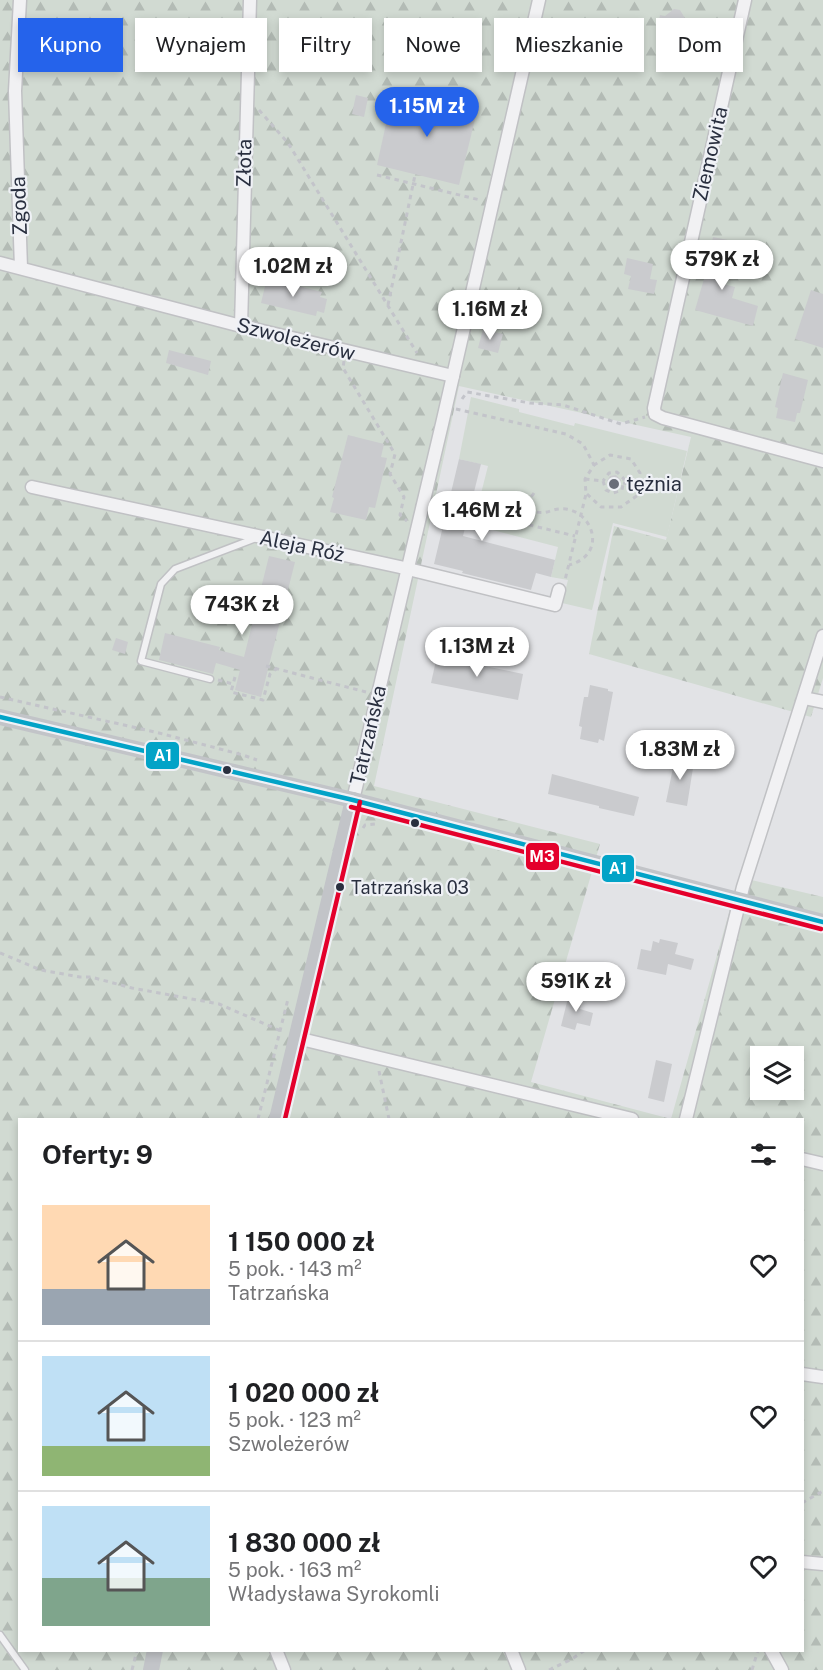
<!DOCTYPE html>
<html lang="pl">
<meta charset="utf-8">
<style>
:root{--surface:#fff;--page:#f6f6f6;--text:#202124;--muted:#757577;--line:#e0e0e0;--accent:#2563eb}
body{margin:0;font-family:"Public Sans",sans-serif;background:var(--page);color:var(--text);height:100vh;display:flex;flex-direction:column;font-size:22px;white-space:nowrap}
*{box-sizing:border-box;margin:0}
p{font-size:20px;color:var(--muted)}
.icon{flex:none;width:33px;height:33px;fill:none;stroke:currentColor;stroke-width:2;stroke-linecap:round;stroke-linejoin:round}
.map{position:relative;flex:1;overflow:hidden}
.sheet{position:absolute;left:18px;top:1118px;width:786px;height:534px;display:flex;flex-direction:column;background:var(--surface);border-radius:0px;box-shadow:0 3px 9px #0003}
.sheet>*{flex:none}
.top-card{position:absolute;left:18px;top:18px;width:788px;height:54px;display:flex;gap:12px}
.tools{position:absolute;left:750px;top:1046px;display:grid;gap:12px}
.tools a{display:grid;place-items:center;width:54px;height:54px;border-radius:0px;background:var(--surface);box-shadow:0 3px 9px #0003;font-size:30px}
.price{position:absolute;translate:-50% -51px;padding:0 14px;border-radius:21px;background:#fff;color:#222;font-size:20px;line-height:39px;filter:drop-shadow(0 2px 3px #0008)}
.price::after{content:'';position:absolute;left:50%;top:36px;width:18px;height:14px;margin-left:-9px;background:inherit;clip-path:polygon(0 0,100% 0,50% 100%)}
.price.current{background:var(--accent);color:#fff}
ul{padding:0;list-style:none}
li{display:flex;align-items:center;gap:18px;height:150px;padding:0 24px}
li+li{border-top:2px solid var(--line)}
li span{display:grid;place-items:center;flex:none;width:168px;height:120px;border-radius:0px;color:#555}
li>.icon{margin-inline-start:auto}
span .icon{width:72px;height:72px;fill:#fffc;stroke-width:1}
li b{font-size:26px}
h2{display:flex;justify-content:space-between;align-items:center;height:72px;padding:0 24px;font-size:26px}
.tag{padding:0 21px;border-radius:0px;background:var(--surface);box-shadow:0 3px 9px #0003;font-size:21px;line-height:54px}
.tag.current{background:var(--accent);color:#fff}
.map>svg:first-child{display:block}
.forest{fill:url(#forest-firs);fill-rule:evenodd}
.green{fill:#d1dad2}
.building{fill:#cacbce}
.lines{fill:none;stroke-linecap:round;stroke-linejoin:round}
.lane-casing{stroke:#c0c1c4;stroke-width:9}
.street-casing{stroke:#c0c1c4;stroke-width:15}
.path{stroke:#c3c4ca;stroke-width:3;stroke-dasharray:4.5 4.5;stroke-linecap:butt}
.lane{stroke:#f1f1f3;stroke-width:6}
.street{stroke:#f1f1f3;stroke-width:12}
.secondary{stroke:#c2c4c8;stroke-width:16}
.bus-1-casing{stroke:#eff1f6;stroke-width:9}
.bus-2-casing{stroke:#eff1f6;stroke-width:9}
.bus-1{stroke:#02a3c7;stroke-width:4.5}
.bus-2{stroke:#e4002b;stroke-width:4.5}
.poi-dot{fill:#6a6e79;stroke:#eff1f6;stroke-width:2}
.bus-dot{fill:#292f3f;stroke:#eff1f6;stroke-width:2}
.labels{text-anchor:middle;stroke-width:4.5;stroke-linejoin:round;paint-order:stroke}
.bus-label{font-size:18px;fill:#292f3f;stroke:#eff1f6;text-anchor:start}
.street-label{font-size:20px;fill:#292f3f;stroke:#eff1f6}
.poi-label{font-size:20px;fill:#292f3f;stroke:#eff1f6;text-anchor:start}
.line-badge{stroke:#eff1f6;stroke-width:2}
.badge-label{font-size:16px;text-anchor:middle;font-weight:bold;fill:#fff}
</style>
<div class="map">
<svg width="823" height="1670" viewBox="0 0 823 1670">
<defs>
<pattern id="forest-firs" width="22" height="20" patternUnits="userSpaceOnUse" patternTransform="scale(1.5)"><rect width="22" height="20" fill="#d1dad2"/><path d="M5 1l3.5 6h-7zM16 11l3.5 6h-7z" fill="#b3bbb5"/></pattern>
</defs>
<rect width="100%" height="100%" fill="#e2e3e6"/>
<path class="forest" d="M 0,0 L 823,0 L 823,678 L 811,717 L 589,654 L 614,526 L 666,540 L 691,437 L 459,386 L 374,786 L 600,844 L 531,1082 L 671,1119 L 20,1119 L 20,1650 L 802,1650 L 802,1119 L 671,1119 L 739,877 L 823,897 L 823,1670 L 0,1670 ZM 760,1056 L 794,1056 L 794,1089 L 760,1089 Z"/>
<polygon class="green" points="471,397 519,409 519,412 574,426 575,423 687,451 667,537 613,523 592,610 562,603 568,580 551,577 558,547 473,525 488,466 459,459"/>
<g class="building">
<polygon points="674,9 680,10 686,20 682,40 656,35 660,15 665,16"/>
<polygon points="393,92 477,111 459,185 377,165"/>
<polygon points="356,95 368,98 364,117 352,114"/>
<polygon points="713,237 728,240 719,283 735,287 732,298 758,306 753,326 695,310 704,279"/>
<polygon points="627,258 653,264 650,279 657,280 654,294 628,289 631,276 624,274"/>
<polygon points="267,278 322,292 320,297 327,299 324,313 317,311 316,316 261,303"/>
<polygon points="811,290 823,294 823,348 795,339"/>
<polygon points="483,329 503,334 498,353 478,348"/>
<polygon points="169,350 211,361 208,375 166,363"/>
<polygon points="783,373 808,380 800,413 797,413 795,422 776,418 778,408 775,407"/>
<polygon points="348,435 384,444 381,457 387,458 375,508 369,507 366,520 330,512 334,498 332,497"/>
<polygon points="459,459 481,464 463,536 555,560 551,577 536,573 531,590 462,573 463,571 434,564"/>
<polygon points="616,475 621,480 620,487 614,490 609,487 607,481 610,476"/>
<polygon points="269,556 295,562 261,697 235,690 240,670 216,663 213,674 159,660 165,633 220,647 219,650 244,657"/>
<polygon points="116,638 128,642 125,654 112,650"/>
<polygon points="437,656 523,674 518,700 431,683"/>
<polygon points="590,685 608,689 608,691 613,692 604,741 599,739 598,743 580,739 582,727 579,726 582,708 584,697 588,697"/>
<polygon points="676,753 690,756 688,767 693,768 687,806 666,802"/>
<polygon points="552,774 639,797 634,816 599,808 599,806 548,794"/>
<polygon points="660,939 678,943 675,954 694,959 691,970 668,964 666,975 637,969 641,949 651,951 653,941 659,943"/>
<polygon points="569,994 583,997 580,1009 593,1013 590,1026 577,1023 575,1030 561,1026"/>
<polygon points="656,1060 672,1064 664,1102 648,1098"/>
</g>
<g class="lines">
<defs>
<g id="lane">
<polyline points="210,679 141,661 161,584 175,569 256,538"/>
<polyline points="0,1635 25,1670"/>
</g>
<g id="street">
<polyline points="20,0 15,91 21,268"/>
<polyline points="745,0 654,408 655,414 663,418 823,461"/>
<polyline points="0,263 241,326 453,376"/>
<polyline points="241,326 250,0"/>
<polyline points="32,487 400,567 555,605 559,590"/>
<polyline points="804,698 823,702"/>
<polyline points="353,800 442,424 539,0"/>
<polyline points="297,1038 632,1119"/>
<polyline points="686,1119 743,887 823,636"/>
<polyline points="802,1159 823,1164"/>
<polyline points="802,1374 823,1377"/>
<polyline points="802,1562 823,1564"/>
<polyline points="276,1650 284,1670"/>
<polyline points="511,1650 519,1670"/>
<polyline points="771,1650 782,1670"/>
</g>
</defs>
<use href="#lane" class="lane-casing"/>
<use href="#street" class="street-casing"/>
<g class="path">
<polyline points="259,110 288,143 417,353"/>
<polyline points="377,175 480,200"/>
<polyline points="388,305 415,175"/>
<polyline points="344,361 343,368 395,454 390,474 404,497 400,515 407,521"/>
<polyline points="462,399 467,392 530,403 563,405 621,424 645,417"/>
<polyline points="456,409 566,434 583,444 594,465 585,479 586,494 565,580"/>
<polyline points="585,479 603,481 606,490 613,493 622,490 624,479 617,472 609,473 603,481"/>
<polyline points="623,483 639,485"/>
<path d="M 534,493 L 529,500 L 528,509 C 547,518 550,507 566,509 C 594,513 607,555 569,565"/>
<polyline points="587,494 601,507 621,507 638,495 640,473 631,459 610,455 594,465"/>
<polyline points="509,499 505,519 575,536"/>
<polyline points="505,519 528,509"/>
<polyline points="266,666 366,692"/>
<polyline points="235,677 231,692 263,700 270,674 277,668"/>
<polyline points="218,680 233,684"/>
<polyline points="0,697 159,733 243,755 257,760"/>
<polyline points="363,828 365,825 376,824 377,822"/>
<polyline points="0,953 41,970 80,977 91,977 132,988 219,1004 281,1031"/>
<polyline points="379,1071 389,1119"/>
<polyline points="258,1119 288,999"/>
<polyline points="802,1503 823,1491"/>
<polyline points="132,1670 137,1650"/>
<polyline points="549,1670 572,1659 585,1650"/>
<polyline points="752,1670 758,1650"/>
</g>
<use href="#lane" class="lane"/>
<use href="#street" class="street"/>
<g class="secondary">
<polyline points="0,717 353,800 823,922"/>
<polyline points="277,1119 353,800"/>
<polyline points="151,1670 155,1650"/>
</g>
<defs>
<polyline id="bus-1" points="0,717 353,800 823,922"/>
<g id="bus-2">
<polyline points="351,807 821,929"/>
<polyline points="285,1119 360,802"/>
</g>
</defs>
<use href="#bus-1" class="bus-1-casing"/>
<use href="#bus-2" class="bus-2-casing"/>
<use href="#bus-1" class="bus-1"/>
<use href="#bus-2" class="bus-2"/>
</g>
<circle class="poi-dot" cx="614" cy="484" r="6"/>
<g class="bus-dot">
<circle cx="227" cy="770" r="5"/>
<circle cx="415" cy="823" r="5"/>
<circle cx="340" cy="887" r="5"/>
</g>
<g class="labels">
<g class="bus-label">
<text x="351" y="894">Tatrzańska 03</text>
</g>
<g class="street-label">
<text transform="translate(710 154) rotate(-77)" y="7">Ziemowita</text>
<text transform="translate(244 163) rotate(-89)" y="7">Złota</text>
<text transform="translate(19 206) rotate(-92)" y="7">Zgoda</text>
<text transform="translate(296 339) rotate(14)" y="7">Szwoleżerów</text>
<text transform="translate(302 546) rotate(12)" y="7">Aleja Róż</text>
<text transform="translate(368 735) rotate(-77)" y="7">Tatrzańska</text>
</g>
<g class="poi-label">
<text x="626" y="491">tężnia</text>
</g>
</g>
<g class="line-badge">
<rect x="145" y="741" width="35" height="29" rx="6" fill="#02a3c7"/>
<rect x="525" y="842" width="35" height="29" rx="6" fill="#e4002b"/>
<rect x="601" y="854" width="34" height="29" rx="6" fill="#02a3c7"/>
</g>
<g class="badge-label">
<text x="163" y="761">A1</text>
<text x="542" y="862">M3</text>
<text x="618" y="874">A1</text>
</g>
</svg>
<div class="tools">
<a><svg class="icon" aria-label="layers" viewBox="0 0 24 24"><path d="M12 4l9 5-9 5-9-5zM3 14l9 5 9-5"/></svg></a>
</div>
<b class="price current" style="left:427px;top:138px">1.15M zł</b>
<b class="price" style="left:722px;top:291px">579K zł</b>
<b class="price" style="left:293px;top:298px">1.02M zł</b>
<b class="price" style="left:490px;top:341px">1.16M zł</b>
<b class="price" style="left:482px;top:542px">1.46M zł</b>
<b class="price" style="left:242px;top:636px">743K zł</b>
<b class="price" style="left:477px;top:678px">1.13M zł</b>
<b class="price" style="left:680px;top:781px">1.83M zł</b>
<b class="price" style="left:576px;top:1013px">591K zł</b>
<div class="top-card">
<a class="tag current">Kupno</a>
<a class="tag">Wynajem</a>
<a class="tag">Filtry</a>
<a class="tag">Nowe</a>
<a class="tag">Mieszkanie</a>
<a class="tag">Dom</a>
</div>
<section class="sheet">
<h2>Oferty: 9<svg class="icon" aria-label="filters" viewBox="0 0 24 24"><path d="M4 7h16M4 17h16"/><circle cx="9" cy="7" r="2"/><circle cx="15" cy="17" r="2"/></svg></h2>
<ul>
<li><span style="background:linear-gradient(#ffd9b3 70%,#9aa5b1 0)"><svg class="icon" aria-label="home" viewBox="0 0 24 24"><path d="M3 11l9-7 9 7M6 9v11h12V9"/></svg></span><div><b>1 150 000 zł</b><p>5 pok. · 143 m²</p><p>Tatrzańska</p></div><svg class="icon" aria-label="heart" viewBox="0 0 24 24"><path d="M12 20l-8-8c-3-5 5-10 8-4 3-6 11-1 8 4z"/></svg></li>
<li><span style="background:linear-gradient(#bfe0f5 75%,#8fb573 0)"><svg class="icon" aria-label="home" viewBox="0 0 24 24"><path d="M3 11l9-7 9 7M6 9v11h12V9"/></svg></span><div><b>1 020 000 zł</b><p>5 pok. · 123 m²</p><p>Szwoleżerów</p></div><svg class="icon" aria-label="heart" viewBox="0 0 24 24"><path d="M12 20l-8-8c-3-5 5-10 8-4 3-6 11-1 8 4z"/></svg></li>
<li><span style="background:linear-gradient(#bfe0f5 60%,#7fa58c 0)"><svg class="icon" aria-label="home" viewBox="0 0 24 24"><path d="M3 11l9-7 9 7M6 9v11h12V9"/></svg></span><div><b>1 830 000 zł</b><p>5 pok. · 163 m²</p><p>Władysława Syrokomli</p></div><svg class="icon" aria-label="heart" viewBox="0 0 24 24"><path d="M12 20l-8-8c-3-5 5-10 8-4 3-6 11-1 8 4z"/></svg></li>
</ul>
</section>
</div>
